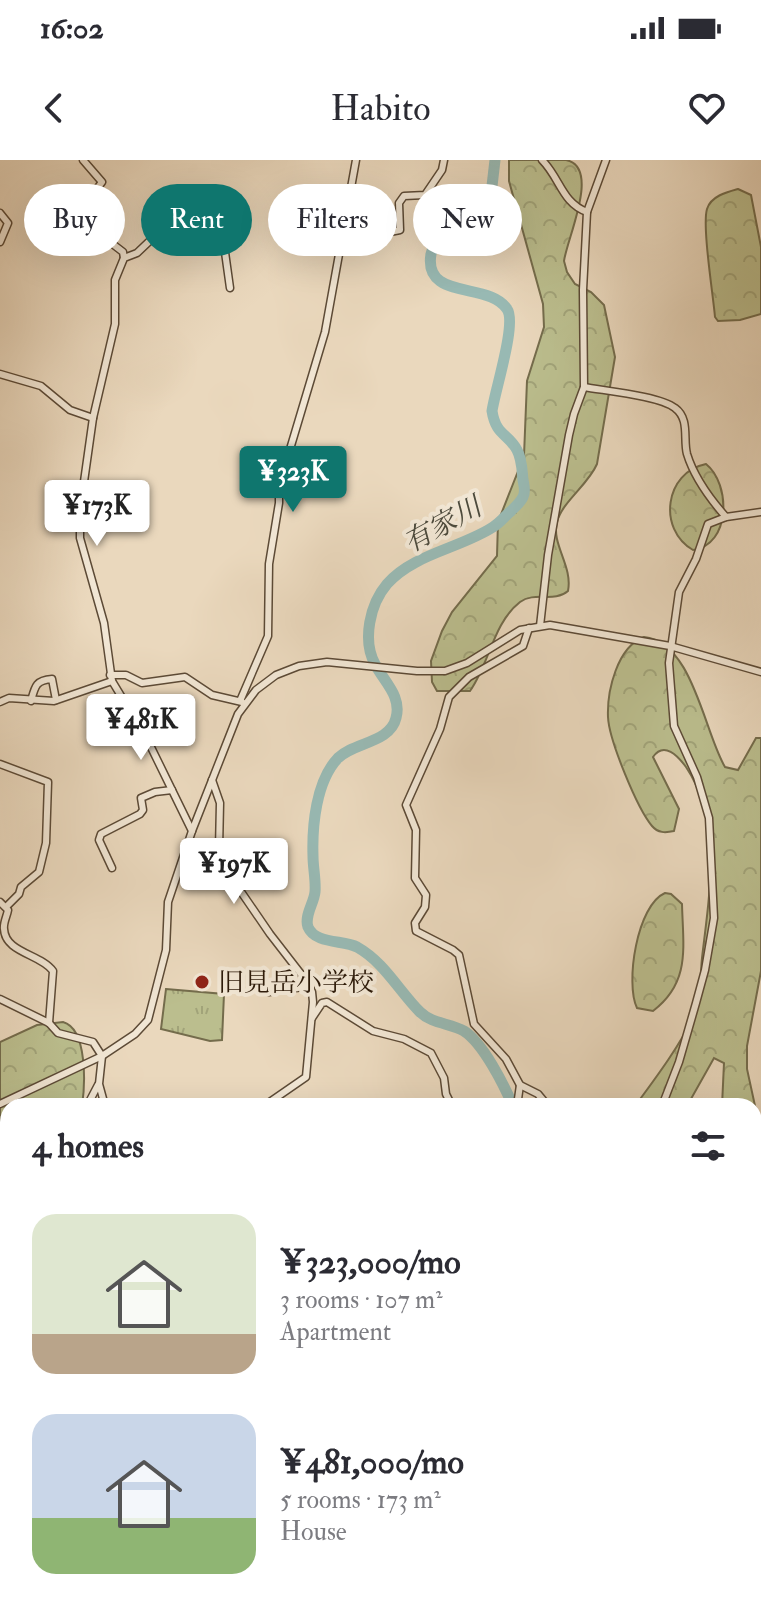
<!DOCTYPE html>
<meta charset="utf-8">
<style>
:root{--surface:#fff;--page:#f2f2f3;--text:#2b2b33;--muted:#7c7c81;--accent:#0f766e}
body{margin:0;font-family:"IM FELL Double Pica","Noto Serif JP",serif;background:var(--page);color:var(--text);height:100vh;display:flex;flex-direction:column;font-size:30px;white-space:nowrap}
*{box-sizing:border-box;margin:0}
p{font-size:26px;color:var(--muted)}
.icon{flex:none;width:44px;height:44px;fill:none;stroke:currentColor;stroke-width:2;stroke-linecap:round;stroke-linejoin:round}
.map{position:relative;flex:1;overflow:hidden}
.drawer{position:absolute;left:0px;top:938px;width:762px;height:512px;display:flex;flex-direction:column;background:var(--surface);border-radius:24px 24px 0 0;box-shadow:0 8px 32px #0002}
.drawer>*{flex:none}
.guide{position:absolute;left:24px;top:24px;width:714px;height:72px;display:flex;gap:16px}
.price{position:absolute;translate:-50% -68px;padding:0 18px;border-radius:8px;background:#fff;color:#222;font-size:26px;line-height:52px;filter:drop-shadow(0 2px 4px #0008)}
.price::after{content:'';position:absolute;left:50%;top:48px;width:24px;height:18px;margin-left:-12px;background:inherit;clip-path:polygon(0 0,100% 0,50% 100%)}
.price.current{background:var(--accent);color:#fff}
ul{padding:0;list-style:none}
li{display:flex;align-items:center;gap:24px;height:200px;padding:0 32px}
li span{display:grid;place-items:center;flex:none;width:224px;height:160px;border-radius:24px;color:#555}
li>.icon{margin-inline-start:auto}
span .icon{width:96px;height:96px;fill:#fffc;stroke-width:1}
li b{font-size:34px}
h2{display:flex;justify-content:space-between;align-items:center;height:96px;padding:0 32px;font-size:34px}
.chip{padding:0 28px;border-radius:36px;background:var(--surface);box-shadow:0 8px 32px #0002;font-size:28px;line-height:72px}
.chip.current{background:var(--accent);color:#fff}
.status{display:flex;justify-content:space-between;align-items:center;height:56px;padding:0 40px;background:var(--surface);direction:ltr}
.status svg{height:22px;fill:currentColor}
header{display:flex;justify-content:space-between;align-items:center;height:104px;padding:0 32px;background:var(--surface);font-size:36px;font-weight:600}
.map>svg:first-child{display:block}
.forest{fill:url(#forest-crowns);stroke:#746c4c;stroke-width:2}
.park{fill:url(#park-tufts);stroke:#746c4c;stroke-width:2}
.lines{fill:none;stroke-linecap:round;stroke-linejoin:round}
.river{stroke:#98b9b3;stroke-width:11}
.minor-casing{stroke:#5c4a36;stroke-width:9}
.minor{stroke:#f1e6d4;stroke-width:6}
.poi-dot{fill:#8f2418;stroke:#f1e6d4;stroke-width:3}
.labels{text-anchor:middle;stroke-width:8;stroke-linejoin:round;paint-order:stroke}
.poi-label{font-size:26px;fill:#2c1a09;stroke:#f1e6d4;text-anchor:start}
.water-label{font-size:28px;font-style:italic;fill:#4c4a3c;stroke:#f1e6d4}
</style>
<div class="status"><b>16:02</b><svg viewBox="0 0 49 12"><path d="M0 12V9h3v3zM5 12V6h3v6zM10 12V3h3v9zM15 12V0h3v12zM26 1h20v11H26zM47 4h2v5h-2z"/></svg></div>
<header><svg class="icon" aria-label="back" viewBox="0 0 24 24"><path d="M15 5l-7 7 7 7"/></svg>Habito<svg class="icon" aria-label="heart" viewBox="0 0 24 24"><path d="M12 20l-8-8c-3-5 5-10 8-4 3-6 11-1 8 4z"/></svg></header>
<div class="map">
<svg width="761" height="1450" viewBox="0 0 761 1450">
<defs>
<pattern id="forest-crowns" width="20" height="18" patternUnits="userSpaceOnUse" patternTransform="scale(2)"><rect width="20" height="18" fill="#bbbe8e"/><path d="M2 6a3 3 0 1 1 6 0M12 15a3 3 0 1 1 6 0" fill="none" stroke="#a1a379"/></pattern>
<pattern id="park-tufts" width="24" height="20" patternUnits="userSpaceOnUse" patternTransform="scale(2)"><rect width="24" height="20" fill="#bbbe8e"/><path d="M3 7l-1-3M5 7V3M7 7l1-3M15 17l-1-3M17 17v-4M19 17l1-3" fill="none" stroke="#a1a379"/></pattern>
</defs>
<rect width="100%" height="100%" fill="#ead8bd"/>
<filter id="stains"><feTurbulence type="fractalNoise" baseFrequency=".0025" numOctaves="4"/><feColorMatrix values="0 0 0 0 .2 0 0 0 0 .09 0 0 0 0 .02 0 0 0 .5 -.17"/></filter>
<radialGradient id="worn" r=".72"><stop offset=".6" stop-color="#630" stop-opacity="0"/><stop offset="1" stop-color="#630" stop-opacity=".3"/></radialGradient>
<g class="forest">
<path d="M 509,0 C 527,0 548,0 566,0 C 601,7 567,78 564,101 L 567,112 L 575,124 L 591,132 L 604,145 L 615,197 L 597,304 C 588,325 562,342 557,362 C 551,384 573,406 568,431 C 554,443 535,431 520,442 C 493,463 489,505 470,531 L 437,531 L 432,522 L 431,501 L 442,471 L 452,452 L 497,396 L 498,362 L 524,296 L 527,221 L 544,167 L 543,144 L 509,21 Z"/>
<path d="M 738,29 L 751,35 L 761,87 L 761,154 L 740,160 L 718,161 L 715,157 C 713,134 702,66 707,49 C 711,36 727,32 738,29 Z"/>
<path d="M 706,304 C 731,324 731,385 693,390 C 657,369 665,312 706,304 Z"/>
<path d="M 644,477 C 693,482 704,572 725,607 L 738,610 L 756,578 L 761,578 L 761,811 L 747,886 L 747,909 L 757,955 L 754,979 L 754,946 L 722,946 L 724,903 L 714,898 L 687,946 L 635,946 C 655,919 682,883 695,853 C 702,836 700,816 702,798 C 709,737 723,662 686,607 C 678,596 664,581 653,597 L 679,649 L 674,671 C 665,673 658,673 652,666 C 637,648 609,580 608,557 C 607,531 617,487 644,477 Z"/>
<path d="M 665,733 L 671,734 L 682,744 C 683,787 691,822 653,851 L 637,848 C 625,823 637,745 665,733 Z"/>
<path d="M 63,862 C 88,869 85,926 82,946 L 8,946 L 8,1016 L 0,1021 L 0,882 L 37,865 Z"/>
<path d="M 754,1022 C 761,1047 761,1086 754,1111 Z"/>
<polygon points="279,1442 354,1442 359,1450 282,1450"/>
</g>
<polygon class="park" points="166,829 224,834 222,880 210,881 161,869"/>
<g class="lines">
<g class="river">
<path d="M 495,0 L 492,26 L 480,51 C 459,60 436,69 431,94 C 423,141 489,121 507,149 C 517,163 495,230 492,251 C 496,276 508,273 517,290 C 522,299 522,310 523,320 C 524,326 526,331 523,337 C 520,343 515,347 511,351 C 505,356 500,363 493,367 C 461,388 413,394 387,424 C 370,444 362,480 375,504 C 384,522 402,536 396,558 C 390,583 354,582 338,598 C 316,621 312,666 313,696 C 313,708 316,720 315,732 C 314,743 304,756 308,767 C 315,784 343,780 357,787 C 384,802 399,831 420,852 C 432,864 450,863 464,871 C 483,883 504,925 513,946"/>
<polyline points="381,1442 388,1450"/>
</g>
<defs>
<g id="minor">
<polyline points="83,0 102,22 79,53 80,59 123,92 124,98"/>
<path d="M 542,0 C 560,18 562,43 587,52"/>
<polyline points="0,53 8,63 0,82"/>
<polyline points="342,69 375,75 400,70 399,43 404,36 425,35 442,10 444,0"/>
<polyline points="0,214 41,226 70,250 93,258"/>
<path d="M 584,227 C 606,231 660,236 675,248 C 690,259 683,279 687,294 C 694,317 711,340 726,357"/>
<polyline points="540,466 548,395 569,275 574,254 584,227 583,130 587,52 606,0"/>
<polyline points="529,468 523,486 469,517 449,537 440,569 406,645 416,670 415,718 426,735 425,747 415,763 416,771 453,790 459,795 474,864 506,899 520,925 538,934 548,946"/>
<polyline points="110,515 126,515 142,523 185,517 212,535 242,542"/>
<path d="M 31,541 C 35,526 36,520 52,519 L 56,540"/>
<polyline points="240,541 268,476 269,404 279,343 279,326 325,172 356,0"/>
<polyline points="0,542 9,538 54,541 112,521"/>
<polyline points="0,604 48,622 46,683 39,712 21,727 19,734 7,746"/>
<polyline points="212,620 220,643 219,689 222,704 270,774 308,823 312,832 313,842 306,917 264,946"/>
<polyline points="192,671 147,579 112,521 104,463 80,378 80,350 93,258 115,164 115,120 124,98 137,93 178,54 187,53 198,67 206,73 220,78 224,85 230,128"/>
<polyline points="112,708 99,680 101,674 140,654 143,650 141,638 155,632 172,630"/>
<path d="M 0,742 L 8,750 C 7,756 3,763 4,769 C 5,793 41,794 53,811 L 49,863"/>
<polyline points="269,832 309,826"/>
<polyline points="0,839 49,863 58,873 93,882 102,896 99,924 105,946"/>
<polyline points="312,858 322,843 327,842 373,871 404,879 431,893 444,918 446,934 452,946"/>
<polyline points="0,944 102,896 135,874 148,860 166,790 168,742 192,671 238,554 256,530 276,515 299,506 327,502 417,511 445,511 467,503 520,470 550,465 670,486 761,512"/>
<polyline points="87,946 98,925"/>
<polyline points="517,946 520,925"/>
<polyline points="662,946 679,902 696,843 705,810 714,758 709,658 697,617 674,566 669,503 679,432 696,399 708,364 726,357 761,352"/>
<polyline points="0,1056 8,1043"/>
<polyline points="0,1107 8,1113"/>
<polyline points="0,1225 8,1225"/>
<polyline points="0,1350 8,1360"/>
<polyline points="0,1369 8,1365"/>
<polyline points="534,1442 536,1450"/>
<polyline points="213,1450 213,1442"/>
</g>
</defs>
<use href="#minor" class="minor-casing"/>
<use href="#minor" class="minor"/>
</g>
<circle class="poi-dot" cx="202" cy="822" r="8"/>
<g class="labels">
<g class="poi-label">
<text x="218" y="831">旧見岳小学校</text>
</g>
<g class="water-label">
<text transform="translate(442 364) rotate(-29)" y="10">有家川</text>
</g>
</g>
<rect width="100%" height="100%" filter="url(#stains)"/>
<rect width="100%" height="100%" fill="url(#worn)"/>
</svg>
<b class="price current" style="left:293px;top:354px">¥323K</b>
<b class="price" style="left:97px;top:388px">¥173K</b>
<b class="price" style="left:141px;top:602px">¥481K</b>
<b class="price" style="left:234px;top:746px">¥197K</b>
<div class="guide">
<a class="chip">Buy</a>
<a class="chip current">Rent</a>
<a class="chip">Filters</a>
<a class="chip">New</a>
</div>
<section class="drawer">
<h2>4 homes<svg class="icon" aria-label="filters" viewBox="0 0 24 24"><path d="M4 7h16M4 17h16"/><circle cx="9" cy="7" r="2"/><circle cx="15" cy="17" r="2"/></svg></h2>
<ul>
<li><span style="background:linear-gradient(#dfe7d0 75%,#b9a48a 0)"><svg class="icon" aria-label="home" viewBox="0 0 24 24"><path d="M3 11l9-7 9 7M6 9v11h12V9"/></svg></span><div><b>¥323,000/mo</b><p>3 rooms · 107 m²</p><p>Apartment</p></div></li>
<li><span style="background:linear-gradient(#c9d6e8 65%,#8fb573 0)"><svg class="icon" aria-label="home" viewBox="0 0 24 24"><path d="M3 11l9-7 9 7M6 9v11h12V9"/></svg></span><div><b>¥481,000/mo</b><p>5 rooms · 173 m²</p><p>House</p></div></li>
</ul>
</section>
</div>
